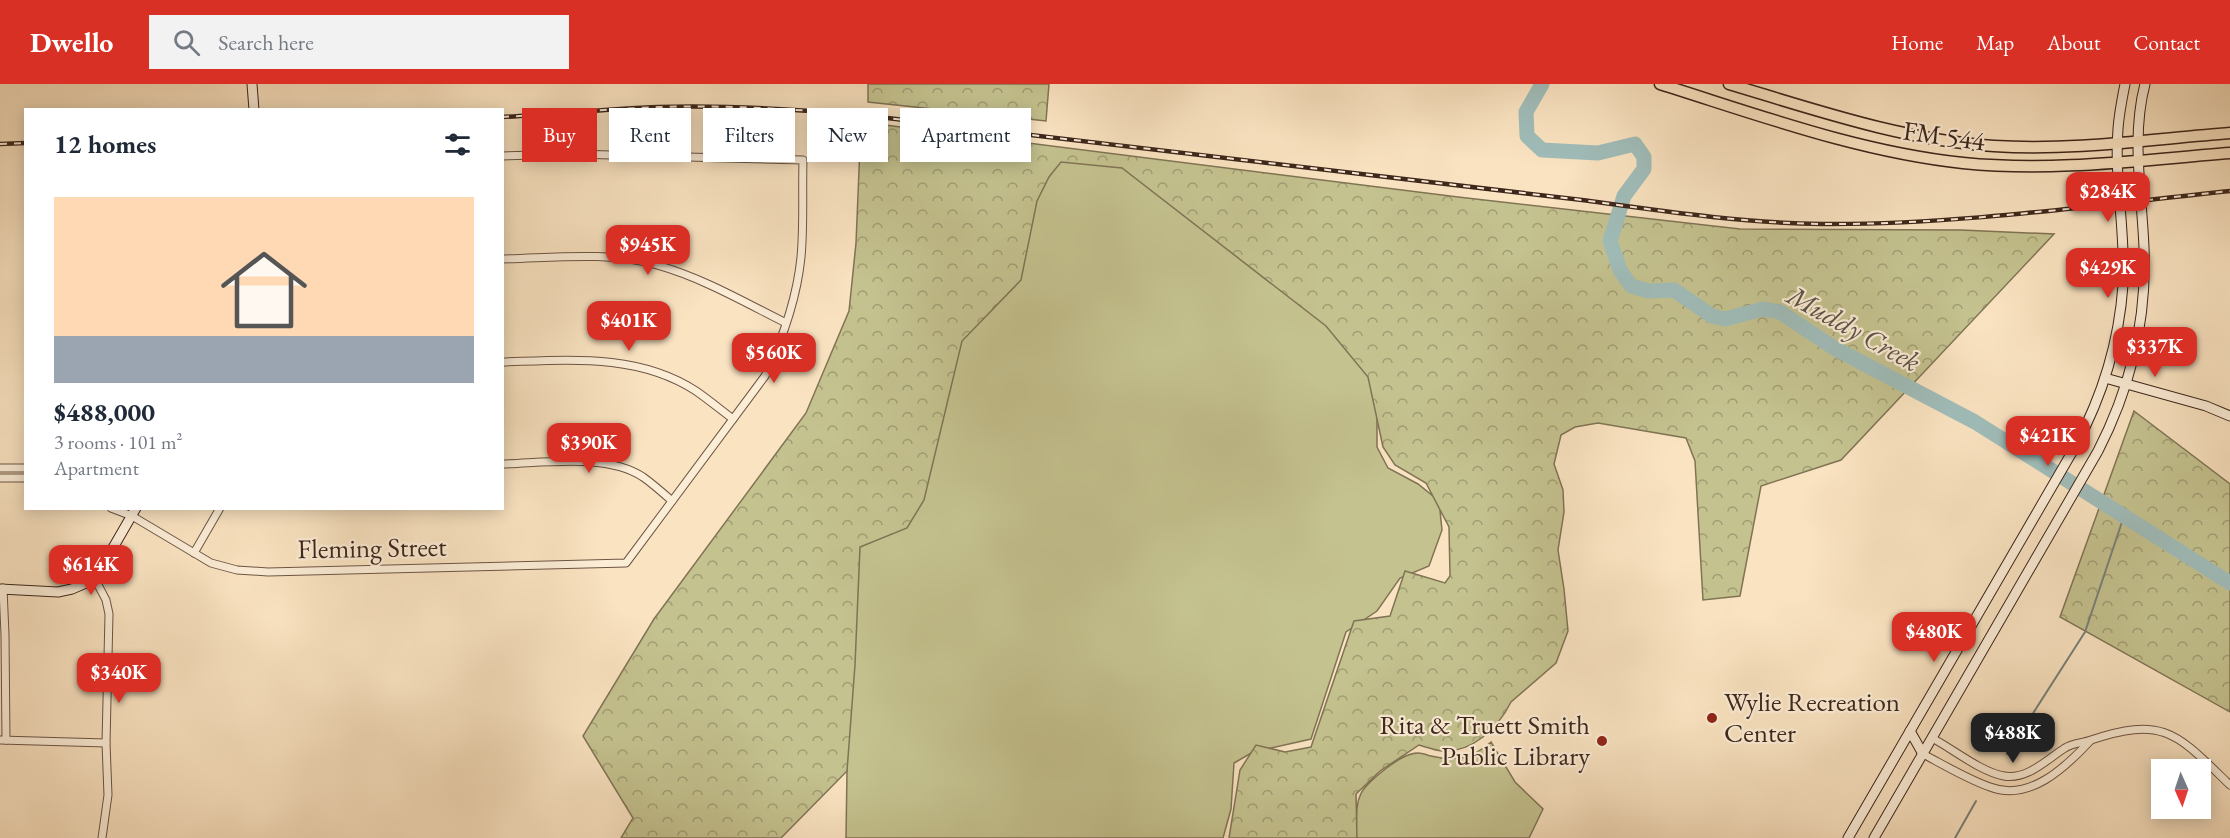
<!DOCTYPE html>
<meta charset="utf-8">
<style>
:root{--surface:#fff;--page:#f2f2f3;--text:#1f2937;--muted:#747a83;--accent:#d93025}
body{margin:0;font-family:"EB Garamond",serif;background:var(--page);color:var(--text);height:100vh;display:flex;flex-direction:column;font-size:22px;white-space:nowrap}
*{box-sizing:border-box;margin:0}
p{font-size:20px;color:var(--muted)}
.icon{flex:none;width:33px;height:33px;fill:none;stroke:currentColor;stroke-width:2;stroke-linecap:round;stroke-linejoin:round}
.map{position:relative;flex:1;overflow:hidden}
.side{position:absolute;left:24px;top:24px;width:480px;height:402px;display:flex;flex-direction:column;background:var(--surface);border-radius:0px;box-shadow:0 3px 15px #0003}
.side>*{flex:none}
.hud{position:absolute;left:522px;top:24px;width:570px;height:54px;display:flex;gap:12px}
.needle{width:39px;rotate:177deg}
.tools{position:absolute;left:2151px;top:675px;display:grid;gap:12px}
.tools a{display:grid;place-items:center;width:60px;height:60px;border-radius:0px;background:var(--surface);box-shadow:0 3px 15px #0003;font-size:30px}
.price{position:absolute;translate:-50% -51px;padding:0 14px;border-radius:12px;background:var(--accent);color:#fff;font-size:20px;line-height:39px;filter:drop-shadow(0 2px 3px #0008)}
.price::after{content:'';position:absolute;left:50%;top:36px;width:18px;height:14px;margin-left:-9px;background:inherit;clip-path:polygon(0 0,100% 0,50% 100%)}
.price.selected{background:#222;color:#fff}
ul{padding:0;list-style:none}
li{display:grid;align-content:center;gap:12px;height:318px;padding:0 30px}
li span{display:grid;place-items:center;height:186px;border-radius:0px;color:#555}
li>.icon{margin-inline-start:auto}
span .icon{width:108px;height:108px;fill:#fffc;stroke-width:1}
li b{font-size:26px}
h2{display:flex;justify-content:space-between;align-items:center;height:72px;padding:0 30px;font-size:26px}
.tag{padding:0 21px;border-radius:0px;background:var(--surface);box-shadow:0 3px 15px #0003;font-size:21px;line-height:54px}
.tag.selected{background:var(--accent);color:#fff}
header{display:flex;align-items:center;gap:36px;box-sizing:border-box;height:84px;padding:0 30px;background:var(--accent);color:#fff}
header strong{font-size:28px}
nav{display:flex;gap:33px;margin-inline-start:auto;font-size:21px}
.search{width:420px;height:54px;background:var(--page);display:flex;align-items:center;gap:15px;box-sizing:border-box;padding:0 21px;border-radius:0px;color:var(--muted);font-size:22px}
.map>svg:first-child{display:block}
.green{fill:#c4c28f;stroke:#807455;stroke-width:1.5}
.forest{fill:url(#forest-crowns);stroke:#807455;stroke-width:1.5}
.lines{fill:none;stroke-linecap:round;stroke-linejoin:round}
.stream{stroke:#78817a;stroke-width:2}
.river{stroke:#a0bdba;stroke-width:15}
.street-casing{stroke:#6c5544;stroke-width:9}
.secondary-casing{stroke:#3d261b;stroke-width:11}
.primary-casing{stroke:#3d261b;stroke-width:13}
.street{stroke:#fcedd7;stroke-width:7}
.secondary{stroke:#fcedd7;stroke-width:9}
.primary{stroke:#fae3c1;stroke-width:10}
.rail-casing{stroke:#3d261b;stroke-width:4.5}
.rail{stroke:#fcedd7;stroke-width:2;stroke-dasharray:7;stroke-linecap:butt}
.poi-dot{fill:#8f2418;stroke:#fcedd7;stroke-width:2}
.labels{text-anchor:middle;stroke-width:4.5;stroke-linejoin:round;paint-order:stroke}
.street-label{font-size:27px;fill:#3d261b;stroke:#fcedd7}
.poi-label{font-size:27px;fill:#3d261b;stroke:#fcedd7;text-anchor:start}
.water-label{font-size:28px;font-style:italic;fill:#5b534b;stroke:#fcedd7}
</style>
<header>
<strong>Dwello</strong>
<div class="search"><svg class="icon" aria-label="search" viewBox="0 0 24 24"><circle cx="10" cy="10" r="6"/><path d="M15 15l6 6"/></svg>Search here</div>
<nav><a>Home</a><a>Map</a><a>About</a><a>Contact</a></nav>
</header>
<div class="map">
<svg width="2230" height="754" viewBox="0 0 2230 754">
<defs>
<pattern id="forest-crowns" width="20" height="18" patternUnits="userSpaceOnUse" patternTransform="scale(1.5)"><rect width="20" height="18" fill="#c4c28f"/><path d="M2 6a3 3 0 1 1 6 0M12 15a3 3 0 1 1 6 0" fill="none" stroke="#a09d74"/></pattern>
</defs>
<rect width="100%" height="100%" fill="#fae3c1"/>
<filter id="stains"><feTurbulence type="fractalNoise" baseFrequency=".00333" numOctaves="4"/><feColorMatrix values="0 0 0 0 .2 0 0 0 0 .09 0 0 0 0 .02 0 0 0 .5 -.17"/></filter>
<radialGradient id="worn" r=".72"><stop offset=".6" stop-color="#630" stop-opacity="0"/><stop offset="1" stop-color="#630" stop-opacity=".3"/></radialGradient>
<g class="green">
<polygon points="972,59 1434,121 1377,302 1377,363 1388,384 1418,400 1439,417 1442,446 1429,482 1400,494 1377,527 1346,548 1311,655 1253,668 1234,679 1231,725 1223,754 846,754 851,421"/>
<path d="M 1491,658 L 1515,698 L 1543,725 L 1529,754 L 1356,754 C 1357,712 1354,709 1388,683 C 1396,677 1407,669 1418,669 C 1422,669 1427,671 1431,672 C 1456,678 1473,674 1491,658 Z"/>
</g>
<g class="forest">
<polygon points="868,0 1049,0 1046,37 868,18"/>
<path d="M 861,38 L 1458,113 L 1740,145 L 1961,146 L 2054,150 L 1841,376 L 1761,402 L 1740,512 L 1703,516 L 1695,377 L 1686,354 L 1598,339 L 1575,343 L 1561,351 L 1554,380 L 1563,406 L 1564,428 L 1558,466 L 1564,505 L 1568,547 L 1556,579 L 1511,618 C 1498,644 1472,669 1442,667 C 1434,666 1426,663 1419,661 L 1380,687 L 1356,710 L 1357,754 L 1229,754 L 1240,686 L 1256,661 L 1285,668 L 1311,663 L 1354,537 L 1390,532 L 1405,487 L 1445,499 L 1450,492 L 1449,443 L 1426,399 L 1395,381 L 1383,363 L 1368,293 L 1326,242 L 1122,84 L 1061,78 L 1049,93 L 1037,117 L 1021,196 L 962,257 L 924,416 L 907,444 L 860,463 L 855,581 L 847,687 L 781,754 L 621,754 L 633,734 L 583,652 L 654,535 L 806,329 L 849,227 L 856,159 Z"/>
<polygon points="2134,327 2230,400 2230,628 2060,533"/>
</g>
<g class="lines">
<g class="stream">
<polyline points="2007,670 2085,548 2124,432"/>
<polyline points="1955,754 1976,717"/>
</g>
<polyline class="river" points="1542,0 1526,28 1527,52 1542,66 1598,69 1635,60 1644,73 1644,85 1624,112 1610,157 1620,186 1631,202 1649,207 1674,206 1712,232 1725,235 1763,225 1780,228 1834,264 1975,338 2230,499"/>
<defs>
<g id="street">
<path d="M 502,175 C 553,174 608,167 657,181 C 703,194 744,218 786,239"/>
<path d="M 502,278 C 568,276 638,269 696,307 C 709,316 721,326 733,335"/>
<path d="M 502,380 C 544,379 607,369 643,393 C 653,400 663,409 672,417"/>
<polyline points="0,384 26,384"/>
<polyline points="0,394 26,394"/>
<path d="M 111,424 L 132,432 L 211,479 L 237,486 L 268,488 L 626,479 L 765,292 C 783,254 797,214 801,173 C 804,141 802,108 803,76 L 573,70 L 502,72"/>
<polyline points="194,469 220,424"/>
<polyline points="95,495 106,516 109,530 106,659 108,711 102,754"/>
<polyline points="3,504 5,551 6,656"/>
<path d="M 1932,654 C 1953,665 1981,688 2004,692 C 2028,696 2047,675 2065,664 C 2072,659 2083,659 2091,656 C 2165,631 2178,651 2230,701"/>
<polyline points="0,656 106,659"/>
<path d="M 1923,670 C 1944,681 1967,695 1990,703 C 2029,718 2065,684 2090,657"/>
</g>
<g id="secondary">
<polyline points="252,0 254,26"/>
<polyline points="2105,294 2206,322 2230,332"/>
<polyline points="0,505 58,508 72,505 95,495 136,424"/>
<polyline points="1910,647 1923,670"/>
<path d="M 1848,754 L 2075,363 C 2102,313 2119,258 2123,201 C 2126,149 2114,97 2118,45 C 2119,30 2122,15 2125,0"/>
<path d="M 1874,754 L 2098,367 C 2131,303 2147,236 2144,164 C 2142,110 2131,53 2145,0"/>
</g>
<g id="primary">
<path d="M 1660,0 C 1759,31 1859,68 1963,79 C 2052,88 2141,76 2230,69"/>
<path d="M 1729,0 C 1816,26 1903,56 1994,62 C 2073,67 2152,55 2230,49"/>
</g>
</defs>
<use href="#street" class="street-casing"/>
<use href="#secondary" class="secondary-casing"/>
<use href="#primary" class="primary-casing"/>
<use href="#street" class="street"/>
<use href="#secondary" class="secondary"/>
<use href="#primary" class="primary"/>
<defs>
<g id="rail">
<path d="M 502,33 C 555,30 607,25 659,23 C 727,21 794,25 862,31 L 1582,116 C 1662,127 1741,139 1822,140 C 1958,141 2095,121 2230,107"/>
<polyline points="0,60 26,59"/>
</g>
</defs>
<use href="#rail" class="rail-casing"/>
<use href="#rail" class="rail"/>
</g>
<g class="poi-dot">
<circle cx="1712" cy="634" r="6"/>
<circle cx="1602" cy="657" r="6"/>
</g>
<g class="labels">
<g class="street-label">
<text transform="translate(1944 52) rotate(8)" y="9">FM 544</text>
<text transform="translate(372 464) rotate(-1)" y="9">Fleming Street</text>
</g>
<g class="poi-label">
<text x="1724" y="627">Wylie Recreation<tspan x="1724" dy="31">Center</tspan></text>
<text x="1590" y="650" text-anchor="end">Rita &amp; Truett Smith<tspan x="1590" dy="31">Public Library</tspan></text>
</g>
<g class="water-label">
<text transform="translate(1854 244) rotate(29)" y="10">Muddy Creek</text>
</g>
</g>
<rect width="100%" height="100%" filter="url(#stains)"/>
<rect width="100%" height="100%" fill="url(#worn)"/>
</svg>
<div class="tools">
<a><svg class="needle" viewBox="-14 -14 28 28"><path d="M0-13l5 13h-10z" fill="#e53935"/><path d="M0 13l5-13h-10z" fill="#747a83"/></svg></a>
</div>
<b class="price" style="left:2108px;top:139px">$284K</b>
<b class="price" style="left:648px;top:192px">$945K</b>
<b class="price" style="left:2108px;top:215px">$429K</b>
<b class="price" style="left:629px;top:268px">$401K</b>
<b class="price" style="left:2155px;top:294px">$337K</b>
<b class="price" style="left:774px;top:300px">$560K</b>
<b class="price" style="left:2048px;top:383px">$421K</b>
<b class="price" style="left:589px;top:390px">$390K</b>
<b class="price" style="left:91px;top:512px">$614K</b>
<b class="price" style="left:1934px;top:579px">$480K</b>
<b class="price" style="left:119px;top:620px">$340K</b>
<b class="price selected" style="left:2013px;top:680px">$488K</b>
<div class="hud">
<a class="tag selected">Buy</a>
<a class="tag">Rent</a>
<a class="tag">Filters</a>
<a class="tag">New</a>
<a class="tag">Apartment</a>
</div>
<section class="side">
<h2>12 homes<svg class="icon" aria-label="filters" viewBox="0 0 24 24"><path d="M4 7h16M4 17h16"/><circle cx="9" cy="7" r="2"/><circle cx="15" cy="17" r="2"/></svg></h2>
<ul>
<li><span style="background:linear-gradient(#ffd9b3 75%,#9aa5b1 0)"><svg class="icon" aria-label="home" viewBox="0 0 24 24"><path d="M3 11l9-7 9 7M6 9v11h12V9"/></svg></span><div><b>$488,000</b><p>3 rooms · 101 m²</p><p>Apartment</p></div></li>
</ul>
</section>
</div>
